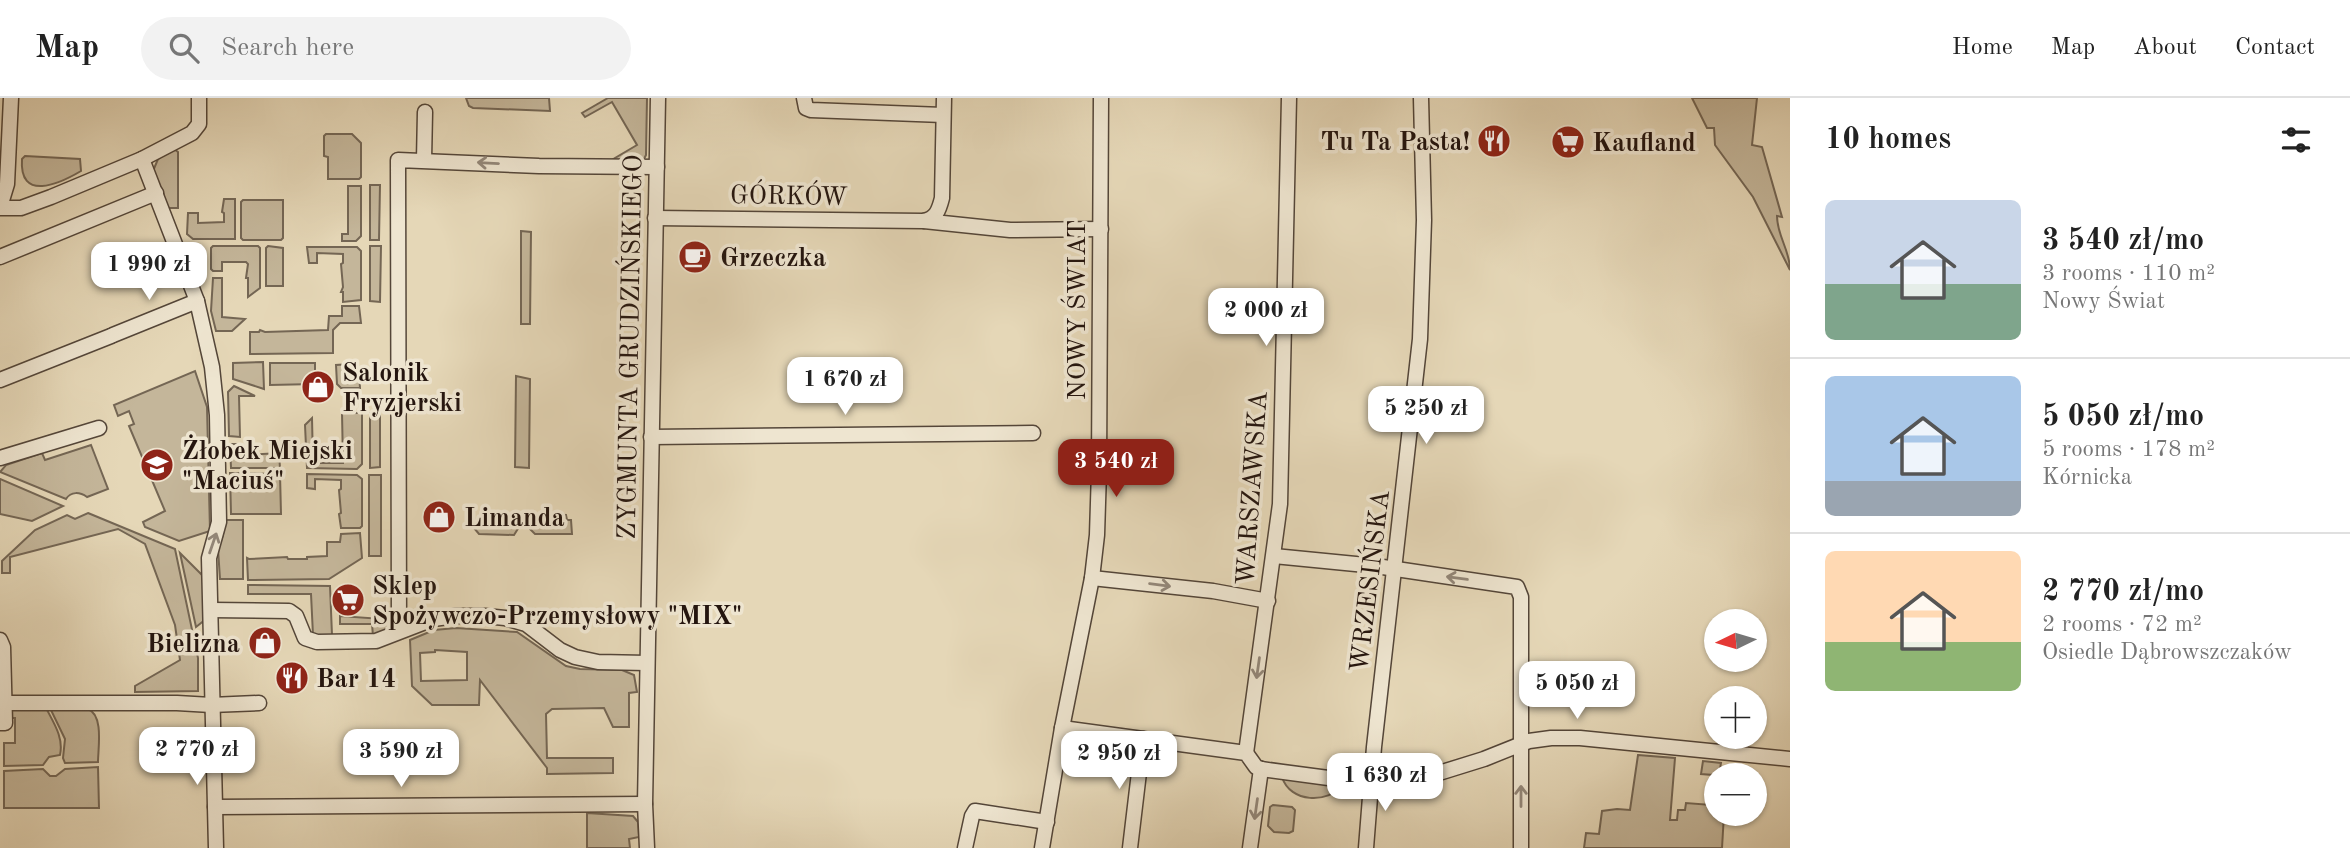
<!DOCTYPE html>
<meta charset="utf-8">
<style>
:root{--surface:#fff;--page:#f2f2f2;--text:#222;--muted:#767676;--line:#e0e0e0;--accent:#8f2418}
body{margin:0;font-family:"Old Standard TT",serif;background:var(--page);color:var(--text);height:100vh;display:flex;flex-direction:column;font-size:26px;white-space:nowrap}
*{box-sizing:border-box;margin:0}
p{font-size:23px;color:var(--muted)}
.icon{flex:none;width:38px;height:38px;fill:none;stroke:currentColor;stroke-width:2;stroke-linecap:round;stroke-linejoin:round}
.map{position:relative;flex:1;overflow:hidden}
.sheet{display:flex;flex-direction:column;background:var(--surface);width:560px}
.sheet>*{flex:none}
.needle{width:46px;rotate:265deg}
.buttons{position:absolute;left:1704px;top:511px;display:grid;gap:14px}
.buttons a{display:grid;place-items:center;width:63px;height:63px;border-radius:50%;background:var(--surface);box-shadow:0 2px 5px #0004;font-size:35px}
.price{position:absolute;translate:-50% -60px;padding:0 16px;border-radius:14px;background:#fff;color:#222;font-size:23px;line-height:46px;filter:drop-shadow(0 2px 4px #0008)}
.price::after{content:'';position:absolute;left:50%;top:42px;width:21px;height:16px;margin-left:-10px;background:inherit;clip-path:polygon(0 0,100% 0,50% 100%)}
.price.current{background:var(--accent);color:#fff}
ul{padding:0;list-style:none}
li{display:flex;align-items:center;gap:21px;height:175px;padding:0 35px}
li+li{border-top:2px solid var(--line)}
li span{display:grid;place-items:center;flex:none;width:196px;height:140px;border-radius:10px;color:#555}
li>.icon{margin-inline-start:auto}
span .icon{width:84px;height:84px;fill:#fffc;stroke-width:1}
li b{font-size:30px}
h2{display:flex;justify-content:space-between;align-items:center;height:84px;padding:0 35px;font-size:30px}
header{display:flex;align-items:center;gap:42px;box-sizing:border-box;height:98px;padding:0 35px;background:var(--surface);border-bottom:2px solid var(--line)}
header strong{font-size:33px}
nav{display:flex;gap:38px;margin-inline-start:auto;font-size:24px}
.search{width:490px;height:63px;background:var(--page);display:flex;align-items:center;gap:18px;box-sizing:border-box;padding:0 24px;border-radius:38px;color:var(--muted);font-size:26px}
main{display:flex;flex:1;min-height:0}
.map>svg:first-child{display:block}
.green{fill:#c4b69a;stroke:#746654;stroke-width:2;fill-rule:evenodd}
.lines{fill:none;stroke-linecap:round;stroke-linejoin:round}
.minor-casing{stroke:#544639;stroke-width:17}
.minor{stroke:#eee5d0;stroke-width:14}
.oneway{stroke:#938779}
.labels{text-anchor:middle;stroke-width:7;stroke-linejoin:round;paint-order:stroke}
.poi-label{font-size:26px;font-weight:bold;fill:#24150f;stroke:#eee5d0;text-anchor:start}
.street-label{font-size:26px;fill:#24150f;stroke:#eee5d0}
</style>
<header>
<strong>Map</strong>
<div class="search"><svg class="icon" aria-label="search" viewBox="0 0 24 24"><circle cx="10" cy="10" r="6"/><path d="M15 15l6 6"/></svg>Search here</div>
<nav><a>Home</a><a>Map</a><a>About</a><a>Contact</a></nav>
</header>
<main>
<div class="map">
<svg width="1790" height="750" viewBox="0 0 1790 750">
<rect width="100%" height="100%" fill="#e5d7b7"/>
<filter id="stains"><feTurbulence type="fractalNoise" baseFrequency=".00286" numOctaves="4"/><feColorMatrix values="0 0 0 0 .2 0 0 0 0 .09 0 0 0 0 .02 0 0 0 .5 -.17"/></filter>
<radialGradient id="worn" r=".72"><stop offset=".6" stop-color="#630" stop-opacity="0"/><stop offset="1" stop-color="#630" stop-opacity=".3"/></radialGradient>
<g class="green">
<polygon points="466,0 549,0 550,13 473,10 469,8"/>
<polygon points="608,0 647,0 646,57 643,63 610,63 637,47 612,4 585,19 582,15"/>
<path d="M 1692,0 L 1757,0 L 1752,47 L 1762,49 L 1782,119 L 1777,118 C 1777,138 1790,152 1790,172 L 1753,99 L 1715,47 L 1714,30 L 1707,30 Z"/>
<polygon points="326,36 352,36 361,45 361,79 359,81 328,81 328,59 324,58 324,38"/>
<polygon points="174,51 178,54 178,110 167,110 153,73 158,61"/>
<path d="M 25,58 L 80,61 L 81,73 C 59,86 19,104 22,61 Z"/>
<polygon points="370,87 380,87 379,142 370,142"/>
<polygon points="348,88 361,88 361,138 356,143 342,143 342,136 348,136"/>
<polygon points="224,101 235,101 235,141 193,141 187,136 188,115 198,115 198,125 224,124 224,115 222,114"/>
<polygon points="243,102 283,102 283,140 281,142 243,142 241,140 241,104"/>
<polygon points="521,133 531,134 530,226 521,226"/>
<polygon points="213,148 258,148 260,150 260,190 248,199 248,180 246,180 248,166 246,164 222,164 222,173 213,173 211,171 211,150"/>
<polygon points="268,148 283,150 283,188 266,188 266,150"/>
<polygon points="370,148 381,148 380,204 370,203"/>
<polygon points="307,149 357,149 361,153 361,202 343,204 343,194 341,194 343,189 341,166 343,165 343,156 317,155 317,165 309,165"/>
<polygon points="213,180 222,180 222,219 245,221 232,233 216,233 211,213"/>
<polygon points="342,208 359,208 361,225 340,225 333,232 333,255 250,256 250,234 259,234 260,232 265,234 328,232 329,218 342,218"/>
<polygon points="263,264 264,291 233,281 233,265"/>
<polygon points="270,265 315,265 315,286 270,287"/>
<polygon points="351,266 359,274 360,290 341,290 337,286 336,267"/>
<polygon points="195,273 207,309 210,433 179,443 145,429 143,424 165,413 129,328 134,326 129,313 118,318 114,307"/>
<polygon points="516,278 530,281 529,370 515,369"/>
<polygon points="234,288 255,298 239,298 240,339 229,338 228,294"/>
<polygon points="342,315 362,315 362,366 357,371 307,370 305,327 312,320 313,365 343,365"/>
<polygon points="370,315 380,315 380,369 370,370"/>
<polygon points="230,346 241,346 243,357 279,355 280,370 231,370"/>
<path d="M 91,347 L 108,391 L 87,399 C 80,394 71,393 66,401 L 0,374 L 6,367 L 42,355 L 45,362 Z"/>
<polygon points="230,375 280,376 281,416 231,416"/>
<polygon points="307,376 357,377 362,381 362,428 360,430 341,430 339,416 341,415 339,392 341,391 341,382 315,381 315,391 307,390"/>
<rect x="369" y="377" width="12" height="81"/>
<polygon points="0,381 63,408 32,423 0,416"/>
<polygon points="88,415 175,451 198,560 198,593 135,594 135,588 180,562 175,527 145,446 118,431 10,459 10,475 2,475 2,463 35,432 67,417 75,421"/>
<polygon points="549,416 566,417 567,422 571,422 572,436 535,436 530,431 530,424 548,425"/>
<polygon points="224,422 243,422 243,481 220,481 218,451 223,437"/>
<polygon points="473,423 519,423 519,429 514,437 479,436 474,430"/>
<polygon points="360,435 362,460 329,481 248,482 247,460 249,461 287,459 288,461 307,461 307,459 327,458 327,444 340,444 341,436"/>
<polygon points="180,455 206,481 206,521 196,529"/>
<polygon points="248,487 330,488 332,537 313,537 311,496 248,496"/>
<polygon points="391,511 394,516 387,533 373,538 372,526 340,526 340,518 382,521 382,512"/>
<path d="M 456,530 L 517,534 L 566,568 L 580,571 L 622,572 L 634,577 L 637,594 L 629,595 L 629,629 L 613,629 L 604,610 L 552,611 L 546,616 L 547,660 L 613,660 L 613,675 L 547,676 L 547,670 L 480,582 L 479,607 L 432,607 L 412,588 L 410,542 L 434,532 ZM 435,552 L 467,554 L 467,582 L 421,583 L 420,555 L 435,554 Z"/>
<path d="M 7,608 L 45,608 C 53,624 64,639 60,657 L 49,659 L 43,667 L 4,668 L 4,645 L 15,645 L 15,620 L 7,620 Z"/>
<path d="M 49,608 C 61,609 78,607 88,611 C 104,617 98,651 98,664 L 65,665 L 63,660 L 65,641 Z"/>
<polygon points="1638,657 1675,660 1670,722 1677,722 1678,712 1685,712 1686,705 1711,707 1713,677 1701,676 1703,663 1721,665 1719,677 1717,677 1717,716 1724,716 1722,750 1584,750 1586,735 1599,736 1602,713 1617,711 1630,712"/>
<polygon points="98,669 99,710 4,710 4,673 43,671 50,678 56,678 65,671"/>
<path d="M 1282,679 L 1343,687 C 1328,706 1290,705 1282,679 Z"/>
<polygon points="1273,707 1292,709 1295,712 1293,733 1289,735 1274,734 1268,728 1270,709"/>
<polygon points="587,715 633,718 638,724 639,739 629,741 630,750 587,750"/>
</g>
<g class="lines">
<defs>
<g id="minor">
<polyline points="804,0 806,10 811,12 943,17"/>
<polyline points="142,61 197,203 212,269 217,317 219,424 209,460 216,750"/>
<polyline points="424,62 425,14"/>
<polyline points="0,109 7,86 11,0"/>
<polyline points="0,110 21,110 51,99 142,61 192,35 199,26 199,0"/>
<path d="M 655,120 L 923,123 C 936,121 939,112 942,100 L 944,0"/>
<polyline points="924,123 1010,132 1101,131"/>
<polyline points="0,159 156,95"/>
<polyline points="113,237 197,203"/>
<polyline points="0,282 111,238"/>
<polyline points="651,339 1033,335"/>
<polyline points="0,360 99,330"/>
<polyline points="1274,458 1376,468 1517,489 1521,499 1521,750"/>
<polyline points="1092,480 1213,493 1268,503"/>
<polyline points="211,512 289,513 296,518 305,540 317,544 376,543 433,521 456,518 485,518 505,520 526,526 560,552 575,559 598,564 647,565"/>
<polyline points="399,533 398,62 539,68 657,69"/>
<polyline points="0,542 3,549 5,625 0,625"/>
<polyline points="0,605 177,605 211,607 259,605"/>
<polyline points="1062,630 1246,655 1256,669 1261,671"/>
<polyline points="1246,655 1280,406 1289,0"/>
<polyline points="1261,671 1351,683 1392,674 1439,675 1484,661 1529,643 1551,640 1580,640 1790,661"/>
<polyline points="215,709 645,706"/>
<polyline points="647,750 645,706 658,0"/>
<polyline points="965,750 972,718 975,713 1047,724"/>
<polyline points="1042,750 1062,630 1092,480 1097,437 1099,373 1101,0"/>
<polyline points="1130,750 1143,641"/>
<polyline points="1250,750 1261,671"/>
<polyline points="1366,750 1374,649 1420,241 1424,122 1421,0"/>
</g>
</defs>
<use href="#minor" class="minor-casing"/>
<use href="#minor" class="minor"/>
</g>
<defs><path id="oneway-shaft" d="M-6 0H5M1.5-3L5.5 0L1.5 3" fill="none" stroke-width="1.6" stroke-linecap="round" stroke-linejoin="round" transform="scale(1.75)"/></defs>
<g class="oneway">
<use href="#oneway-shaft" transform="translate(488 65) rotate(-177)"/>
<use href="#oneway-shaft" transform="translate(213 445) rotate(-71)"/>
<use href="#oneway-shaft" transform="translate(1457 480) rotate(-172)"/>
<use href="#oneway-shaft" transform="translate(1160 487) rotate(7)"/>
<use href="#oneway-shaft" transform="translate(1258 570) rotate(98)"/>
<use href="#oneway-shaft" transform="translate(1521 698) rotate(-90)"/>
<use href="#oneway-shaft" transform="translate(1256 711) rotate(98)"/>
</g>
<defs>
<symbol id="restaurant-disc" viewBox="-11 -11 22 22"><circle r="9.5" fill="#8f2418" stroke="#eee5d0"/><path d="M-5-6h1v4h1v-4h1v4h1v-4h1v5L-1.5 .5V6h-2V.5L-5-1ZM5-6V6H3V1.5H1.5Q1.5-4 5-6Z" fill="#fff"/></symbol>
<symbol id="supermarket-disc" viewBox="-11 -11 22 22"><circle r="9.5" fill="#8f2418" stroke="#eee5d0"/><path d="M-6-5.5h2.5l.6 2H6L4.5 2H-2.5L-4.4-4H-6ZM-1.5 3.2a1.3 1.3 0 1 0 .1 0ZM3 3.2a1.3 1.3 0 1 0 .1 0Z" fill="#fff"/></symbol>
<symbol id="cafe-disc" viewBox="-11 -11 22 22"><circle r="9.5" fill="#8f2418" stroke="#eee5d0"/><path d="M-5.5-4.5H6V0H3Q3 3.5 0 3.5H-2.5Q-5.5 3.5-5.5 0ZM3-3.2v2h1.7v-2ZM-6 4.5H4V6H-6Z" fill="#fff"/></symbol>
<symbol id="shop-disc" viewBox="-11 -11 22 22"><circle r="9.5" fill="#8f2418" stroke="#eee5d0"/><path d="M-5-2.5h2.3a2.7 3.5 0 0 1 5.4 0H5L5.5 6h-11ZM-1.5-2.5h3a1.5 2.3 0 0 0-3 0Z" fill="#fff"/></symbol>
<symbol id="school-disc" viewBox="-11 -11 22 22"><circle r="9.5" fill="#8f2418" stroke="#eee5d0"/><path d="M0-5L7-2L0 1L-7-2ZM-4 1L0 2.5L4 1V4Q0 6-4 4Z" fill="#fff"/></symbol>
</defs>
<g fill-rule="evenodd">
<use href="#restaurant-disc" x="1475" y="24" width="38" height="38"/>
<use href="#supermarket-disc" x="1549" y="25" width="38" height="38"/>
<use href="#cafe-disc" x="676" y="140" width="38" height="38"/>
<use href="#shop-disc" x="299" y="270" width="38" height="38"/>
<use href="#school-disc" x="138" y="348" width="38" height="38"/>
<use href="#shop-disc" x="420" y="400" width="38" height="38"/>
<use href="#supermarket-disc" x="329" y="483" width="38" height="38"/>
<use href="#shop-disc" x="246" y="526" width="38" height="38"/>
<use href="#restaurant-disc" x="273" y="561" width="38" height="38"/>
</g>
<g class="labels">
<g class="poi-label">
<text x="1470" y="52" text-anchor="end">Tu Ta Pasta!</text>
<text x="1592" y="53">Kaufland</text>
<text x="720" y="168">Grzeczka</text>
<text x="342" y="283">Salonik<tspan x="342" dy="30">Fryzjerski</tspan></text>
<text x="182" y="361">Żłobek Miejski<tspan x="182" dy="30">"Maciuś"</tspan></text>
<text x="464" y="428">Limanda</text>
<text x="372" y="496">Sklep<tspan x="372" dy="30">Spożywczo-Przemysłowy "MIX"</tspan></text>
<text x="240" y="554" text-anchor="end">Bielizna</text>
<text x="316" y="589">Bar 14</text>
</g>
<g class="street-label">
<text transform="translate(789 97) rotate(1)" y="9">GÓRKÓW</text>
<text transform="translate(1076 212) rotate(-90)" y="9">NOWY ŚWIAT</text>
<text transform="translate(629 249) rotate(-89)" y="9">ZYGMUNTA GRUDZIŃSKIEGO</text>
<text transform="translate(1251 390) rotate(-86)" y="9">WARSZAWSKA</text>
<text transform="translate(1369 483) rotate(-83)" y="9">WRZESIŃSKA</text>
</g>
</g>
<rect width="100%" height="100%" filter="url(#stains)"/>
<rect width="100%" height="100%" fill="url(#worn)"/>
</svg>
<div class="buttons">
<a><svg class="needle" viewBox="-14 -14 28 28"><path d="M0-13l5 13h-10z" fill="#e53935"/><path d="M0 13l5-13h-10z" fill="#767676"/></svg></a>
<a>+</a>
<a>−</a>
</div>
<b class="price" style="left:149px;top:204px">1 990 zł</b>
<b class="price" style="left:1266px;top:250px">2 000 zł</b>
<b class="price" style="left:845px;top:319px">1 670 zł</b>
<b class="price" style="left:1426px;top:348px">5 250 zł</b>
<b class="price current" style="left:1116px;top:401px">3 540 zł</b>
<b class="price" style="left:1577px;top:623px">5 050 zł</b>
<b class="price" style="left:197px;top:689px">2 770 zł</b>
<b class="price" style="left:401px;top:691px">3 590 zł</b>
<b class="price" style="left:1119px;top:693px">2 950 zł</b>
<b class="price" style="left:1385px;top:715px">1 630 zł</b>
</div>
<section class="sheet">
<h2>10 homes<svg class="icon" aria-label="filters" viewBox="0 0 24 24"><path d="M4 7h16M4 17h16"/><circle cx="9" cy="7" r="2"/><circle cx="15" cy="17" r="2"/></svg></h2>
<ul>
<li><span style="background:linear-gradient(#c9d6e8 60%,#7fa58c 0)"><svg class="icon" aria-label="home" viewBox="0 0 24 24"><path d="M3 11l9-7 9 7M6 9v11h12V9"/></svg></span><div><b>3 540 zł/mo</b><p>3 rooms · 110 m²</p><p>Nowy Świat</p></div></li>
<li><span style="background:linear-gradient(#a9c7e8 75%,#9aa5b1 0)"><svg class="icon" aria-label="home" viewBox="0 0 24 24"><path d="M3 11l9-7 9 7M6 9v11h12V9"/></svg></span><div><b>5 050 zł/mo</b><p>5 rooms · 178 m²</p><p>Kórnicka</p></div></li>
<li><span style="background:linear-gradient(#ffd9b3 65%,#8fb573 0)"><svg class="icon" aria-label="home" viewBox="0 0 24 24"><path d="M3 11l9-7 9 7M6 9v11h12V9"/></svg></span><div><b>2 770 zł/mo</b><p>2 rooms · 72 m²</p><p>Osiedle Dąbrowszczaków</p></div></li>
</ul>
</section>
</main>
